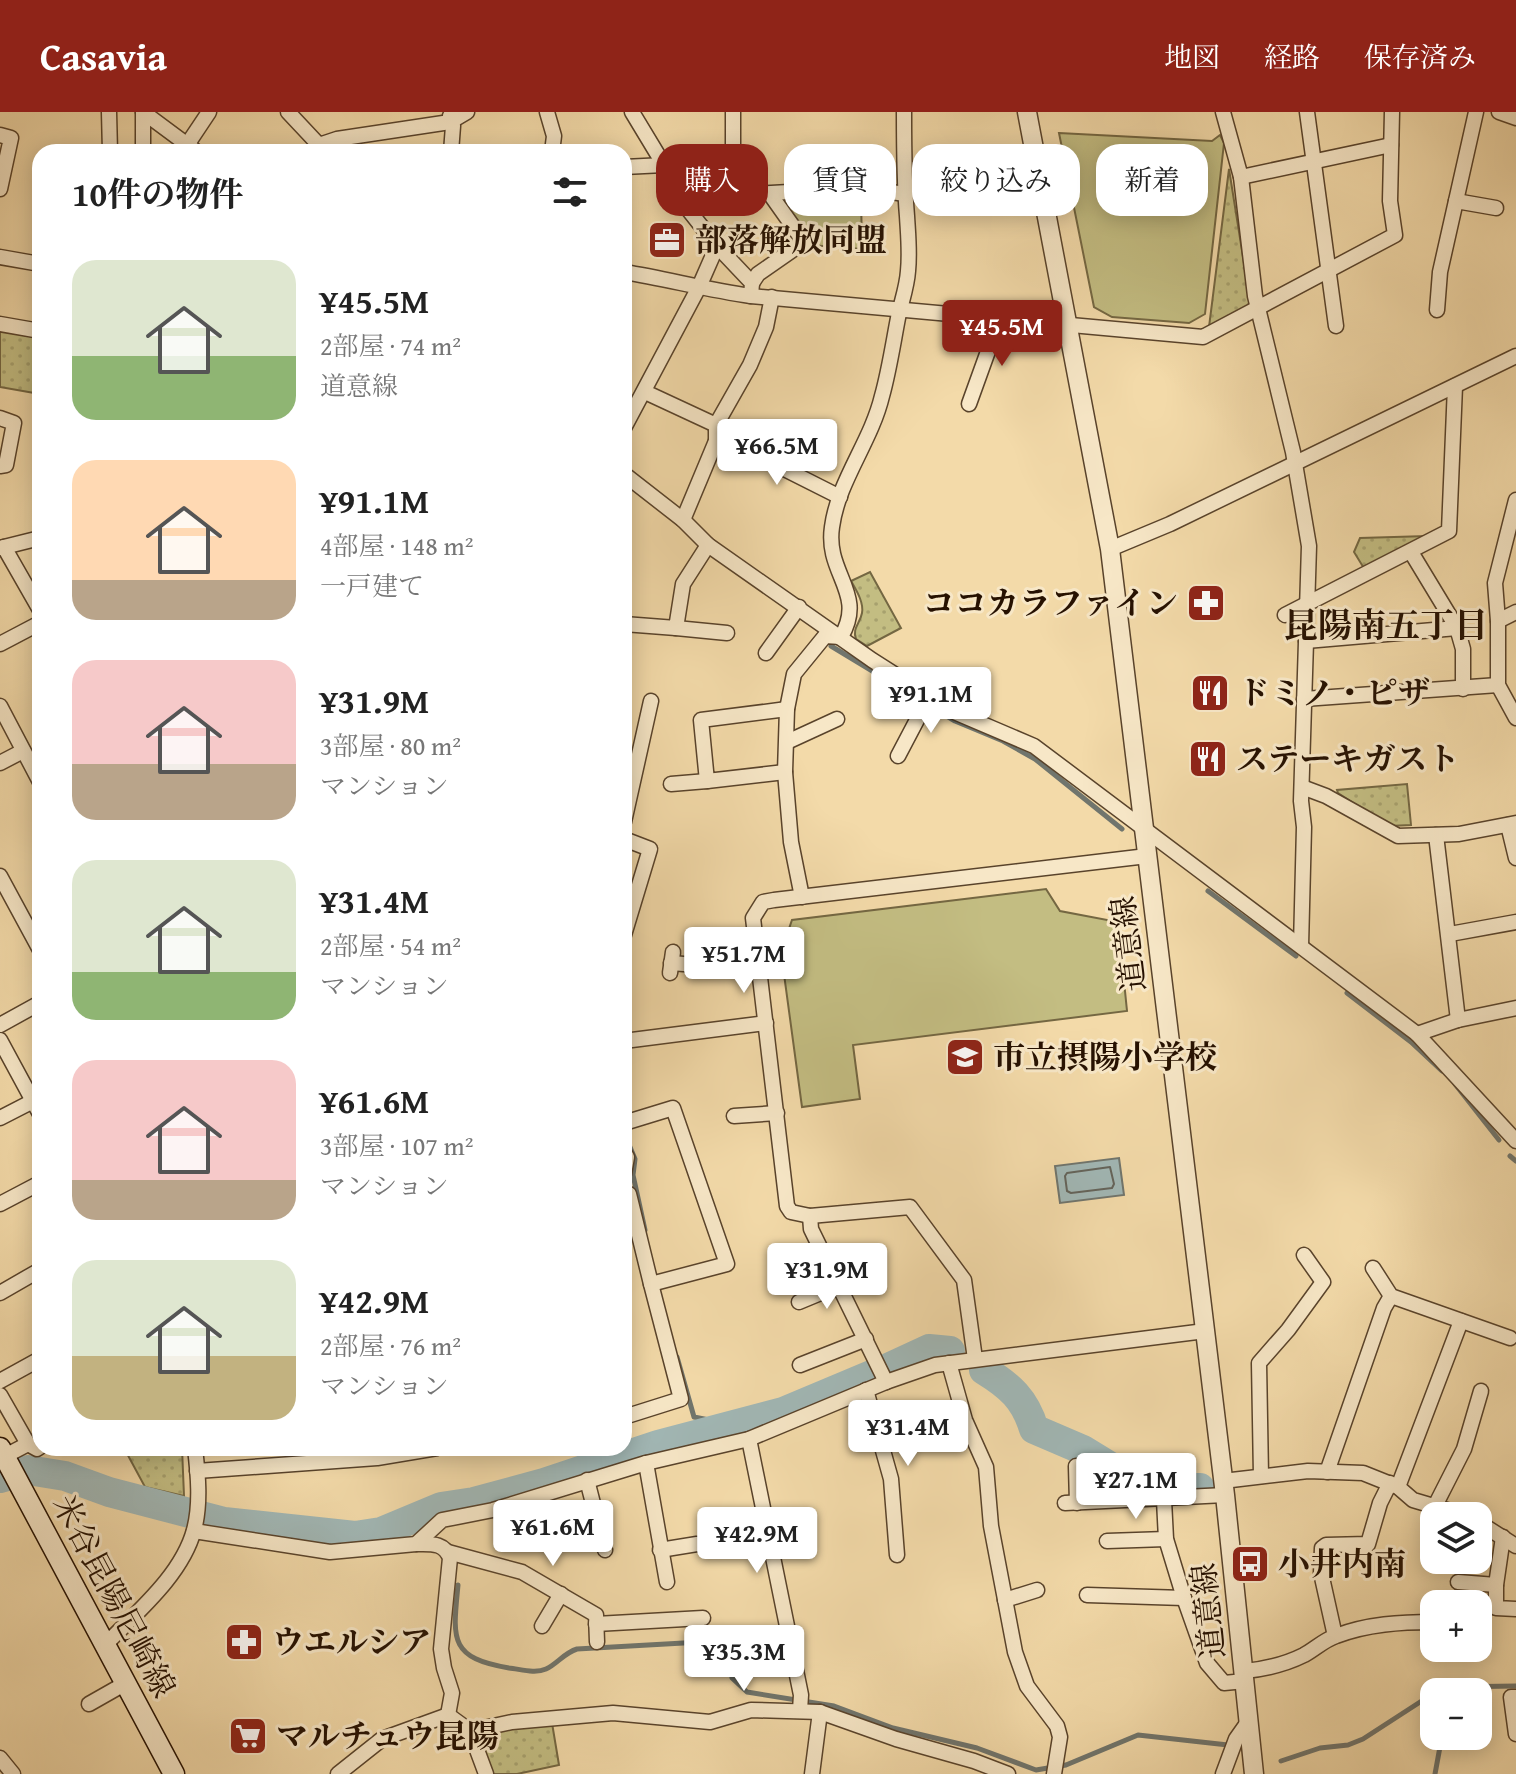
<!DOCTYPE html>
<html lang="ja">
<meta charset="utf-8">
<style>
:root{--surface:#fff;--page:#f2f2f2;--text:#222;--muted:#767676;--accent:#8f2418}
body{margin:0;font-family:"Gentium Book Plus","Noto Serif JP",serif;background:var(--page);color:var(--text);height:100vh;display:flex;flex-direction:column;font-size:30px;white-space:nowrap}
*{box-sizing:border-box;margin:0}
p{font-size:26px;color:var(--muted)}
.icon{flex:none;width:44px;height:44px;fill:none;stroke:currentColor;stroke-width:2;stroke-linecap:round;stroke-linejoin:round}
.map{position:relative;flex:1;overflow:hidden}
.panel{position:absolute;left:32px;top:32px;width:600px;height:1312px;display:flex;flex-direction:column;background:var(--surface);border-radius:24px;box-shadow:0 4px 20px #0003}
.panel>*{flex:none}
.top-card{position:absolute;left:656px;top:32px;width:740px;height:72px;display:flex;gap:16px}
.buttons{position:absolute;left:1420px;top:1390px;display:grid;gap:16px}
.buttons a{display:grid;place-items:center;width:72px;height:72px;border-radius:16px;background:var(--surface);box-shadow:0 4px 20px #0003;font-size:40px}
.price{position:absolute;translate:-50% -68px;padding:0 18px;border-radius:8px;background:#fff;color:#222;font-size:26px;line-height:52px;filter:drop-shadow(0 2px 4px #0008)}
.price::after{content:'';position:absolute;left:50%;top:48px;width:24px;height:18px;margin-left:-12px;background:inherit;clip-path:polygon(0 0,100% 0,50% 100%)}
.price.current{background:var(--accent);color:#fff}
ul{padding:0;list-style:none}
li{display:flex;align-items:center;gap:24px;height:200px;padding:0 40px}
li span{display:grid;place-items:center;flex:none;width:224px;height:160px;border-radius:24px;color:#555}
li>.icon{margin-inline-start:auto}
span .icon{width:96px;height:96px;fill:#fffc;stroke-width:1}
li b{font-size:34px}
h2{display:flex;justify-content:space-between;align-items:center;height:96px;padding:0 40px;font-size:34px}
.tag{padding:0 28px;border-radius:24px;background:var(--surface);box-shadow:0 4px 20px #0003;font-size:28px;line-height:72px}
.tag.current{background:var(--accent);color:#fff}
header{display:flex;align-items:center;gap:48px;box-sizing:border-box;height:112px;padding:0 40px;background:var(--accent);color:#fff}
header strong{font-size:38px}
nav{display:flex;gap:44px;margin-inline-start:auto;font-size:28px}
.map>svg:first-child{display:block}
.grass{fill:url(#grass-dots);stroke:#746742;stroke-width:2}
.pitch{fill:#c3bd82;stroke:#746742;stroke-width:2}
.water{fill:#a1b7b5;stroke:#70756d;stroke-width:2}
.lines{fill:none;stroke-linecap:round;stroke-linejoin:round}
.shore{stroke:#64645b;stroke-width:2}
.stream{stroke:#70756d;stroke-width:5}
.river{stroke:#a1b7b5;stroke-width:30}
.minor-casing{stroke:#59432b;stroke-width:17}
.tertiary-casing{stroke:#59432b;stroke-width:21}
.secondary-casing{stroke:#261101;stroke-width:23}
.minor{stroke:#f7e7c7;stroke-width:14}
.tertiary{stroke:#f7e7c7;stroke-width:18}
.secondary{stroke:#f7e7c7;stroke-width:20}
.labels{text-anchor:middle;stroke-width:6;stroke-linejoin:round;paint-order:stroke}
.poi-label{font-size:32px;font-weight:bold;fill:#261101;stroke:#f7e7c7;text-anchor:start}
.street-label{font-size:32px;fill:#261101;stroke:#f7e7c7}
.neighbourhood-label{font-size:34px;font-weight:bold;fill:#261101;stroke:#f7e7c7}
</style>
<header>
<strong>Casavia</strong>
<nav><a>地図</a><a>経路</a><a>保存済み</a></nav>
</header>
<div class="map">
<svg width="1516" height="1662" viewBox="0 0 1516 1662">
<defs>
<pattern id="grass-dots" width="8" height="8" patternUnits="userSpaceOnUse" patternTransform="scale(2)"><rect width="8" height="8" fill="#c3bd82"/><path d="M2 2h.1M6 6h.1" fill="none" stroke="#a7a16e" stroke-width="1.8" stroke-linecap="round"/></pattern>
</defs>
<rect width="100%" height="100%" fill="#f3daa9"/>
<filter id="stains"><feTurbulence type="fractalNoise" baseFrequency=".0025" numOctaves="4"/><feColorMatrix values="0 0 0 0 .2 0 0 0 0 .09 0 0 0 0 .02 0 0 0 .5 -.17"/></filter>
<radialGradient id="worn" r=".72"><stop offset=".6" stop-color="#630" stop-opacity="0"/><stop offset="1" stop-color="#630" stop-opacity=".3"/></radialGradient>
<g class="grass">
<polygon points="1229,57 1250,189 1246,197 1209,215"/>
<polygon points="0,219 40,226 40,282 0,275"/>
<polygon points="1428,424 1365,458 1354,440 1360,426"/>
<path d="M 870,460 L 901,516 L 867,534 L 856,527 C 852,516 860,512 862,501 C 864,490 856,478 851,469 Z"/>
<polygon points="1407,672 1411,713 1389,714 1338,681 1337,678"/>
<polygon points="124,1336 182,1336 184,1384 145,1375"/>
<polygon points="552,1611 559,1653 517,1662 491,1662 481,1626 482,1621"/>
</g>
<g class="pitch">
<polygon points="1059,21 1212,29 1220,23 1224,31 1205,202 1189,211 1112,205 1094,195"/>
<polygon points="861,83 862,137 810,133 782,90 783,87"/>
<polygon points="1046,777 1060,799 1118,810 1127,899 853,933 860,987 802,995 781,840 792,808"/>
</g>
<polygon class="water" points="1119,1046 1124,1083 1060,1091 1055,1054"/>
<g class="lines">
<polygon class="shore" points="1110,1055 1114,1072 1112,1076 1071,1081 1067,1079 1065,1064 1067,1061"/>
<g class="stream">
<polyline points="831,534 955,609 1003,629 1035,647 1122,717"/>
<polyline points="1208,779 1296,844"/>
<polyline points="1347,881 1411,930 1442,959"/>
<polyline points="1455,972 1499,1028"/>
<polyline points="624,1021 635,1047 633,1063 645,1118"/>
<polyline points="1510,1044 1516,1049"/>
<polyline points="677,1245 694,1305 734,1313"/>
<path d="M 458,1473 C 453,1526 448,1546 509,1556 C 520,1557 535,1562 546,1557 C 557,1552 564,1541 577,1537 L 719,1529 L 728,1538 L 732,1566 L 747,1580 L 834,1594 L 893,1616 L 977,1636 L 1036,1658 L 1066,1653 L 1138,1623 L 1228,1633"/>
<polyline points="1437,1580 1449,1575 1516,1574"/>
<polyline points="1281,1649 1320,1636 1348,1633 1363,1627 1434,1581"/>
<polyline points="1435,1662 1442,1624"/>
</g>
<g class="river">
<polyline points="890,1255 929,1237 950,1239"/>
<path d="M 984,1258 C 1010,1274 1025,1287 1034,1317 L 1083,1338 L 1145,1376 L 1200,1376"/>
<polyline points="0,1366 28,1358 65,1364 109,1380 224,1410 355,1424 381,1420 441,1395 474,1390 544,1371 658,1333 783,1300 876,1261"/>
</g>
<defs>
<g id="minor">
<polyline points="109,0 110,40"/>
<polyline points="143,0 197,40"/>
<polyline points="288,0 319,33"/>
<polyline points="547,0 554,24 552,40"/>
<polyline points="632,0 664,53 683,91 717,134 752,171 751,184"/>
<polyline points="1223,0 1241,65 1255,184 1293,340 1309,434 1301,689 1304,715 1301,834"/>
<polyline points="1307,0 1336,214"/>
<polyline points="1499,0 1516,6"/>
<polyline points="450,4 453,14 451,40"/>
<polyline points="0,23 11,26 0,77"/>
<polyline points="187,33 209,0"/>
<polyline points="143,40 143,1"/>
<polyline points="320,40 319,33 337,27 450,10 467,0"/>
<polyline points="624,55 664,53"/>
<polyline points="1241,65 1391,33"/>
<polyline points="733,83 733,0"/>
<polyline points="1456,89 1496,96"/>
<polyline points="683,91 733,83 859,76 906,82"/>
<polyline points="0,145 40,152"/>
<path d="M 624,160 C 667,167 708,178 751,184 L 1203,225 L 1395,123 L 1390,89 L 1392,0"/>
<polyline points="752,171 758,162 804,130 770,82"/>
<polyline points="1437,198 1440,160 1476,0"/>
<polyline points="0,212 40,219"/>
<polyline points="645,280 716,313"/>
<polyline points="969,292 1000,206"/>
<polyline points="0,306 14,311 6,353 0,354"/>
<polyline points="624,316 699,175 717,134"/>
<polyline points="716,329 723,326 840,385"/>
<polyline points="624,362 683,408 708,433 872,548 952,599 1034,634 1417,922 1516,1029"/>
<polyline points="1516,388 1495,471 1498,509 1498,573 1516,606"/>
<polyline points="683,408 716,329 716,313 750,253 766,215 772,185"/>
<polyline points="4,435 40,498"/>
<polyline points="0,436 40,426"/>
<polyline points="1110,437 1170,412 1516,244"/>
<polyline points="1411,440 1457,516 1463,537 1463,577"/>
<polyline points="1285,503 1449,419 1455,274"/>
<polyline points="1498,509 1516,500"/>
<polyline points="624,512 676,516 683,472 708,433"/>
<polyline points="676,516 727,521"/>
<polyline points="1306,529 1457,516"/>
<polyline points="0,532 40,511"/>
<polyline points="766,541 799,495"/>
<polyline points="1304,587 1498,573"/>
<polyline points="0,594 40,670"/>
<polyline points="787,630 837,607"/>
<polyline points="898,644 929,585"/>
<polyline points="0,651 23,639"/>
<polyline points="785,660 707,669 701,608 787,597"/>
<polyline points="671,672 707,669"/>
<polyline points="1302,675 1326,684 1398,724 1459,722 1516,711"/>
<polyline points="624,710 651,589"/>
<polyline points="1508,713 1516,746"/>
<polyline points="1436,723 1458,908"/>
<polyline points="624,727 650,737 624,823"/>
<polyline points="0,764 40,838"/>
<path d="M 802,785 L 791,730 L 785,660 L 787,597 L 794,562 L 825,524 L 841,525 C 867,481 825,462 832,415 C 838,369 871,330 882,284 C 889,259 893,232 898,206 C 901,191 907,175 908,159 C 910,140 908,122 907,104 C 904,70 904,34 904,0"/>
<polyline points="1450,822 1516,810"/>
<polyline points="671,851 760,858"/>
<polyline points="670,861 673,840"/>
<polyline points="0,913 40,891"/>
<polyline points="1417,922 1458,908 1516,896"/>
<polyline points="0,928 40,1002"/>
<polyline points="624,929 766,911"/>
<polyline points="734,1004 777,1001"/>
<polyline points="0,1006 39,986"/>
<polyline points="624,1011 673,996 727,1152 651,1172 629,1082 624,1084"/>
<polyline points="624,1040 627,1045 624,1062"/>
<polyline points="0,1092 40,1071"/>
<polyline points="810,1104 811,1117 886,1270"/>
<polyline points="1373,1156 1391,1184 1510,1226"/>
<polyline points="0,1181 40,1158"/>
<polyline points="799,1190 840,1173"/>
<polyline points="975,1247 964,1168 910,1095 810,1104 791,1100 787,1094 753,806 763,790 774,788 1147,744"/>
<polyline points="949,1251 965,1308 986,1355 991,1414 1015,1540 1027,1574 1057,1614 1060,1625 1054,1662"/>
<polyline points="800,1253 866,1227"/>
<polyline points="0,1269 40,1247"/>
<polyline points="866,1278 891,1367 897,1443"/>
<polyline points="0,1283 28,1332"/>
<polyline points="624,1305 681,1287 651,1172"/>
<polyline points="749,1327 801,1583 800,1598"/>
<polyline points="5,1344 28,1332 37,1337 40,1335"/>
<polyline points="646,1351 667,1470"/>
<polyline points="1076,1354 1077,1391"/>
<polyline points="197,1359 377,1346 437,1336"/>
<polyline points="1327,1360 1384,1196 1391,1184"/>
<polyline points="1261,1364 1259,1251 1288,1218 1323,1170 1304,1143"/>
<polyline points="587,1368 605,1438"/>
<polyline points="1223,1369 1308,1359 1363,1361 1398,1375 1413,1388 1467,1404"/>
<polyline points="1398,1375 1461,1209"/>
<polyline points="1164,1388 1166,1427 1184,1486 1207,1551 1224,1571 1245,1569"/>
<polyline points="1065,1391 1225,1383"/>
<polyline points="1435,1394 1464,1337 1481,1279"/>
<polyline points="1478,1410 1516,1434"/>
<polyline points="194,1419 330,1440 416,1432 442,1408 493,1398 646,1351 749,1327 886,1270 935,1253 1205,1219"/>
<polyline points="1503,1425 1496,1473 1496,1496 1516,1497"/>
<polyline points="1107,1429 1166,1427"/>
<path d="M 416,1432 C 431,1432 444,1430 450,1446 L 441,1537 L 444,1556 L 452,1581 L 448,1603"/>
<polyline points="660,1438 697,1432"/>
<polyline points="448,1440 522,1460 596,1503 597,1530"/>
<polyline points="1458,1470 1496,1473"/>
<polyline points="1087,1483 1184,1486"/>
<polyline points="1005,1488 1037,1478"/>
<polyline points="596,1512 703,1506"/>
<polyline points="542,1514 561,1482"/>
<polyline points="1335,1524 1321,1461 1322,1436 1326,1433 1368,1432 1380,1391 1390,1371"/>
<path d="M 106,1532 C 137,1500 182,1463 194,1418 C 201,1392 198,1362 195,1336"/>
<path d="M 1245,1559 C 1265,1557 1286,1552 1304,1543 C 1315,1537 1324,1528 1336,1524 C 1367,1512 1401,1510 1434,1510"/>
<polyline points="1516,1585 1511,1585 1516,1622"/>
<polyline points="89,1592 126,1571"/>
<polyline points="448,1603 470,1619 486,1662"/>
<polyline points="470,1619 512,1610 613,1601 710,1610 751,1598 820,1600 896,1627 974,1649 1008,1662"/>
<polyline points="0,1646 13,1662"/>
<polyline points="338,1662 382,1627 448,1603"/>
<polyline points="812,1662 820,1600"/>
<polyline points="1223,1662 1236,1627 1248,1610"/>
</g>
<polyline id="tertiary" points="1027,0 1110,437 1225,1383 1254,1662"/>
<polyline id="secondary" points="0,1336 174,1662"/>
</defs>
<use href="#minor" class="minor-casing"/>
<use href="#tertiary" class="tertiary-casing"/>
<use href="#secondary" class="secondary-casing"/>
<use href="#minor" class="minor"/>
<use href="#tertiary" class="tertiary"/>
<use href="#secondary" class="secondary"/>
</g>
<defs>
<symbol id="office-square" viewBox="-11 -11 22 22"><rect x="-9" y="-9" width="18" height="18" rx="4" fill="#8f2418" stroke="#f7e7c7"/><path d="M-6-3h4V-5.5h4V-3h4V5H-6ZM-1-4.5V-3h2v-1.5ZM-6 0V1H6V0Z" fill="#fff"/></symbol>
<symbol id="pharmacy-square" viewBox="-11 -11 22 22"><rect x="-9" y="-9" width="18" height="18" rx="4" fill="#8f2418" stroke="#f7e7c7"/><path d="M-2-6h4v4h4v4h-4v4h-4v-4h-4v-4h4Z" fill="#fff"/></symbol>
<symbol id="restaurant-square" viewBox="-11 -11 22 22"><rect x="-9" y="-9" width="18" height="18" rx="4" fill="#8f2418" stroke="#f7e7c7"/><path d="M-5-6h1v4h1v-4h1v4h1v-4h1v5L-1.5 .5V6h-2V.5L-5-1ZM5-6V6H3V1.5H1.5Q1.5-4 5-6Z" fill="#fff"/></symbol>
<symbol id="school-square" viewBox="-11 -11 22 22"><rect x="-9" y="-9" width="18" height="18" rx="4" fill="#8f2418" stroke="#f7e7c7"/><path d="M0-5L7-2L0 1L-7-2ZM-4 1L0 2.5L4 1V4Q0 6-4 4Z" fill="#fff"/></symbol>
<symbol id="bus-square" viewBox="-11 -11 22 22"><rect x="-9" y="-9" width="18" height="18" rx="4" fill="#8f2418" stroke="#f7e7c7"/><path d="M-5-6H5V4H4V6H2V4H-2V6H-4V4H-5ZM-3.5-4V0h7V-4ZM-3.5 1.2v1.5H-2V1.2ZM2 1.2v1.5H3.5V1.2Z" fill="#fff"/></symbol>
<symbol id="supermarket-square" viewBox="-11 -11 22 22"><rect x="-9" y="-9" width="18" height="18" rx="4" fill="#8f2418" stroke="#f7e7c7"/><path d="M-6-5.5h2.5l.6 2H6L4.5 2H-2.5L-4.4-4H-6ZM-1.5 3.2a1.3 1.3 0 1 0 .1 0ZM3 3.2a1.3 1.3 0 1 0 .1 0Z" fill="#fff"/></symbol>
</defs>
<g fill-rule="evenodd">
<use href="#office-square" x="645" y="106" width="44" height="44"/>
<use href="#pharmacy-square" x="1184" y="469" width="44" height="44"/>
<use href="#restaurant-square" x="1188" y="559" width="44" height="44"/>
<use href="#restaurant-square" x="1186" y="625" width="44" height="44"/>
<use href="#school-square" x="943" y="923" width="44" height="44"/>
<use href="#bus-square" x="1228" y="1430" width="44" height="44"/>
<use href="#pharmacy-square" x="222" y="1508" width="44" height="44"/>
<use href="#supermarket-square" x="226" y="1602" width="44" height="44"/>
</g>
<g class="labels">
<g class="poi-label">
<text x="695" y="139">部落解放同盟</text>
<text x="1178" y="502" text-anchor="end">ココカラファイン</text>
<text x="1238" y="592">ドミノ・ピザ</text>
<text x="1236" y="658">ステーキガスト</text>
<text x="993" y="956">市立摂陽小学校</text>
<text x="1278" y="1463">小井内南</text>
<text x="272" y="1541">ウエルシア</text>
<text x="276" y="1635">マルチュウ昆陽</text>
</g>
<g class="street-label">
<text transform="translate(1128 832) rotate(-97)" y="11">道意線</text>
<text transform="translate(114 1484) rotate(62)" y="11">米谷昆陽尼崎線</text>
<text transform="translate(1208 1499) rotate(-96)" y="11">道意線</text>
</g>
<g class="neighbourhood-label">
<text x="1386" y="525">昆陽南五丁目</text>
</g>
</g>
<rect width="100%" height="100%" filter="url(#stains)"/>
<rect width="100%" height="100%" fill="url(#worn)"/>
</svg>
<div class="buttons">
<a><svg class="icon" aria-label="layers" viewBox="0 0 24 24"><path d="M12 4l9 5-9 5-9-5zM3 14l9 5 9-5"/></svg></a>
<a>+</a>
<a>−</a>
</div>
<b class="price current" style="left:1002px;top:256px">¥45.5M</b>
<b class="price" style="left:777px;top:375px">¥66.5M</b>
<b class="price" style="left:931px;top:623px">¥91.1M</b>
<b class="price" style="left:744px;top:883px">¥51.7M</b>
<b class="price" style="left:827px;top:1199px">¥31.9M</b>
<b class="price" style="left:908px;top:1356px">¥31.4M</b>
<b class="price" style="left:1136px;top:1409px">¥27.1M</b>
<b class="price" style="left:553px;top:1456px">¥61.6M</b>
<b class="price" style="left:757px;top:1463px">¥42.9M</b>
<b class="price" style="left:744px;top:1581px">¥35.3M</b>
<div class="top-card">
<a class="tag current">購入</a>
<a class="tag">賃貸</a>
<a class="tag">絞り込み</a>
<a class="tag">新着</a>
</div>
<section class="panel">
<h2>10件の物件<svg class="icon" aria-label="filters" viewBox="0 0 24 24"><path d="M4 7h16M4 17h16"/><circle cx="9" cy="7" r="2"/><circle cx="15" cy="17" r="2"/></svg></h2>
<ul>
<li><span style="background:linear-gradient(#dfe7d0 60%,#8fb573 0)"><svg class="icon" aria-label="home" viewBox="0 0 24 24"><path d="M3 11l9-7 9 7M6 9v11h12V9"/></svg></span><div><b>¥45.5M</b><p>2部屋 · 74 m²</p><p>道意線</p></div></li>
<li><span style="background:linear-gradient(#ffd9b3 75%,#b9a48a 0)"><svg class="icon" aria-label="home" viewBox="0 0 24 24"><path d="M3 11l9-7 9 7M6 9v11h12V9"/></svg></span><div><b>¥91.1M</b><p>4部屋 · 148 m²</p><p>一戸建て</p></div></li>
<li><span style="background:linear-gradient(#f6c9c9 65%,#b9a48a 0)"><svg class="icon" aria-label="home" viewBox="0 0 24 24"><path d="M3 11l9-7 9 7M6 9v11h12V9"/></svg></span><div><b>¥31.9M</b><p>3部屋 · 80 m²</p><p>マンション</p></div></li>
<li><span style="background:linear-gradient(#dfe7d0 70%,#8fb573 0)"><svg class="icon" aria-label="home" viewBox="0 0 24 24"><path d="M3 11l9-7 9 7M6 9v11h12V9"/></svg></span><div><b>¥31.4M</b><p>2部屋 · 54 m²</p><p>マンション</p></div></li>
<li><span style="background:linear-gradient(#f6c9c9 75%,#b9a48a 0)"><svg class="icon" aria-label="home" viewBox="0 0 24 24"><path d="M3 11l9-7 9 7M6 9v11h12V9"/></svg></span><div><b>¥61.6M</b><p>3部屋 · 107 m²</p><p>マンション</p></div></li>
<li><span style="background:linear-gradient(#dfe7d0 60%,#c2b280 0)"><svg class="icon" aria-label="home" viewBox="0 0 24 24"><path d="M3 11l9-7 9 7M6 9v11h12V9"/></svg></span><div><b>¥42.9M</b><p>2部屋 · 76 m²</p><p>マンション</p></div></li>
</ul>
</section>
</div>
